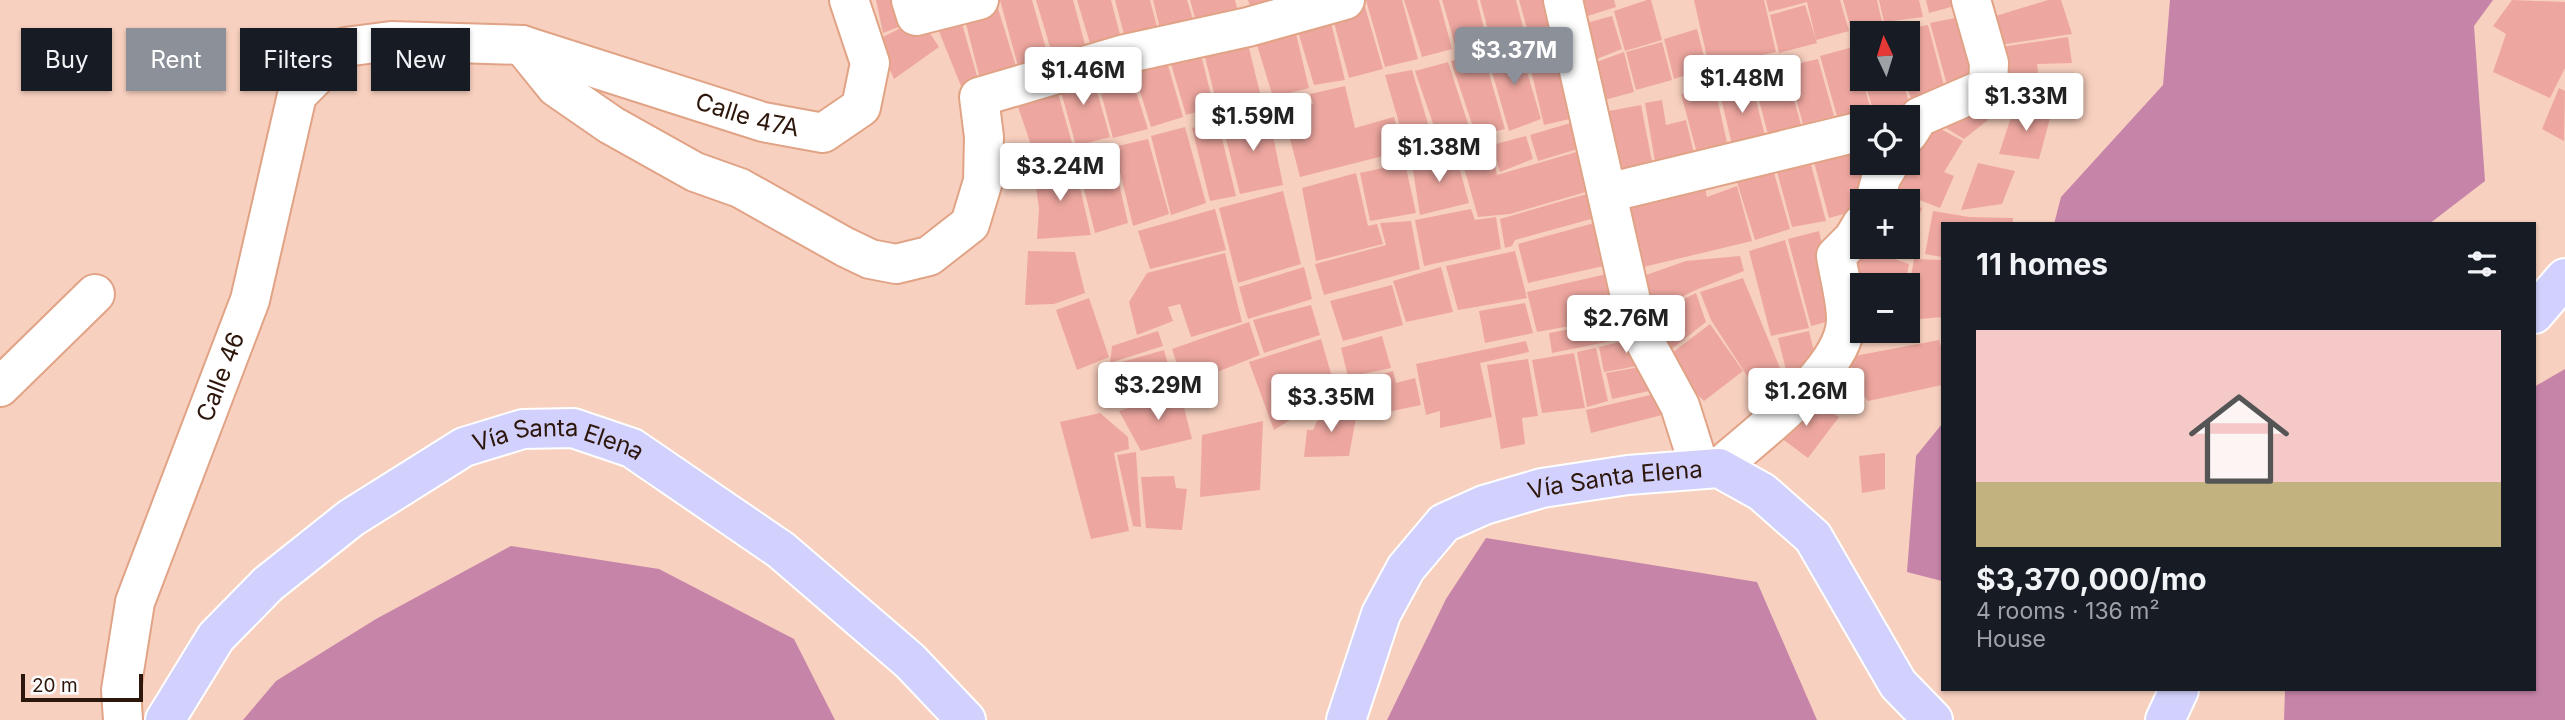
<!DOCTYPE html>
<meta charset="utf-8">
<style>
:root{--surface:#171b24;--page:#242831;--text:#f1f3f6;--muted:#9ea1a6;--accent:#8c9099}
body{margin:0;font-family:Inter,sans-serif;background:var(--page);color:var(--text);height:100vh;display:flex;flex-direction:column;font-size:26px;white-space:nowrap}
*{box-sizing:border-box;margin:0}
p{font-size:23px;color:var(--muted)}
.icon{flex:none;width:38px;height:38px;fill:none;stroke:currentColor;stroke-width:2;stroke-linecap:round;stroke-linejoin:round}
.map{position:relative;flex:1;overflow:hidden}
.sheet{position:absolute;left:1941px;top:222px;width:595px;height:469px;display:flex;flex-direction:column;background:var(--surface);border-radius:0px;box-shadow:0 2px 5px #0004}
.sheet>*{flex:none}
.top-card{position:absolute;left:21px;top:28px;width:665px;height:63px;display:flex;gap:14px}
.needle{width:46px;rotate:356deg}
.buttons{position:absolute;left:1850px;top:21px;display:grid;gap:14px}
.buttons a{display:grid;place-items:center;width:70px;height:70px;border-radius:0px;background:var(--surface);box-shadow:0 2px 5px #0004;font-size:35px}
.scale{position:absolute;left:21px;bottom:18px;width:122px;box-sizing:border-box;padding-left:7px;border:4px solid #2d160b;border-top:0;font-size:19px;line-height:24px;white-space:nowrap;color:#2d160b;-webkit-text-stroke:5px #fbfbfb;paint-order:stroke}
.price{position:absolute;translate:-50% -60px;padding:0 16px;border-radius:7px;background:#fff;color:#222;font-size:23px;line-height:46px;filter:drop-shadow(0 2px 4px #0008)}
.price::after{content:'';position:absolute;left:50%;top:42px;width:21px;height:16px;margin-left:-10px;background:inherit;clip-path:polygon(0 0,100% 0,50% 100%)}
.price.current{background:var(--accent);color:#fff}
ul{padding:0;list-style:none}
li{display:grid;align-content:center;gap:14px;height:371px;padding:0 35px}
li span{display:grid;place-items:center;height:217px;border-radius:0px;color:#555}
li>.icon{margin-inline-start:auto}
span .icon{width:126px;height:126px;fill:#fffc;stroke-width:1}
li b{font-size:30px}
h2{display:flex;justify-content:space-between;align-items:center;height:84px;padding:0 35px;font-size:30px}
.chip{padding:0 24px;border-radius:0px;background:var(--surface);box-shadow:0 2px 5px #0004;font-size:24px;line-height:63px}
.chip.current{background:var(--accent);color:#fff}
.map>svg:first-child{display:block}
.forest{fill:#c684a8}
.building{fill:#eea7a0}
.lines{fill:none;stroke-linecap:round;stroke-linejoin:round}
.minor-casing{stroke:#e1a386;stroke-width:42}
.major-casing{stroke:#fff;stroke-width:42}
.minor{stroke:#fff;stroke-width:38}
.major{stroke:#d2d1fd;stroke-width:38}
.labels{text-anchor:middle;stroke-width:7;stroke-linejoin:round;paint-order:stroke}
.street-label{font-size:24px;fill:#2d160b;stroke:#fbfbfb}
</style>
<div class="map">
<svg width="2565" height="720" viewBox="0 0 2565 720">
<rect width="100%" height="100%" fill="#f8d0bf"/>
<g class="forest">
<polygon points="2170,0 2493,0 2474,26 2485,181 2429,224 2054,224 2061,197 2163,85"/>
<polygon points="2565,369 2565,720 2284,720 2285,690 2534,690 2534,387"/>
<polygon points="1942,424 1942,581 1907,572 1916,456"/>
<polygon points="1486,538 1757,582 1817,720 1387,720 1446,599"/>
<polygon points="511,546 659,569 794,639 835,720 243,720 276,681 376,619"/>
</g>
<g class="building">
<polygon points="876,0 905,0 912,22 883,33"/>
<polygon points="1000,0 1032,0 1051,66 1020,74"/>
<polygon points="1036,0 1073,0 1089,59 1056,67"/>
<polygon points="1077,0 1111,0 1124,50 1095,60"/>
<polygon points="1115,0 1150,0 1161,42 1128,50"/>
<polygon points="1153,0 1187,0 1197,32 1163,41"/>
<polygon points="1190,0 1235,0 1240,19 1199,32"/>
<polygon points="1248,0 1286,0 1253,15"/>
<polygon points="1363,0 1383,69 1349,78 1330,8"/>
<polygon points="1366,0 1402,0 1418,59 1385,67"/>
<polygon points="1404,0 1439,0 1452,49 1422,57"/>
<polygon points="1442,0 1477,0 1487,40 1456,48"/>
<polygon points="1480,0 1516,0 1524,31 1491,41"/>
<polygon points="1519,0 1557,0 1563,22 1528,32"/>
<polygon points="1573,0 1614,0 1616,7 1578,19"/>
<polygon points="1647,0 1651,0 1662,40 1625,51 1614,11"/>
<polygon points="1694,0 1764,0 1776,52 1709,66"/>
<polygon points="1766,0 1840,0 1849,31 1816,40 1807,2 1769,12"/>
<polygon points="1843,0 1877,0 1883,26 1852,33"/>
<polygon points="1879,0 1919,0 1923,17 1884,22"/>
<polygon points="1926,0 1961,0 1962,4 1929,13"/>
<polygon points="2048,0 2061,0 2072,34 1992,46 1986,19"/>
<polygon points="2512,0 2565,2 2565,68 2550,98 2493,72 2506,34 2493,26"/>
<polygon points="996,2 1018,73 981,83 963,12"/>
<polygon points="1805,5 1817,43 1779,53 1770,15"/>
<polygon points="1328,10 1345,80 1314,85 1294,18"/>
<polygon points="1612,16 1622,49 1584,64 1575,26"/>
<polygon points="1965,16 1982,87 1950,96 1930,23"/>
<polygon points="960,17 980,86 963,91 936,24"/>
<polygon points="920,18 939,47 894,79 877,40"/>
<polygon points="1293,21 1309,88 1273,97 1252,29"/>
<polygon points="1928,25 1947,97 1913,106 1905,79 1908,33 1894,32"/>
<polygon points="1244,28 1261,97 1218,108 1200,38"/>
<polygon points="1697,29 1707,68 1674,79 1664,39"/>
<polygon points="1566,31 1587,115 1544,125 1524,41"/>
<polygon points="2068,37 2072,63 2037,64 2040,90 1998,93 1995,48"/>
<polygon points="1197,39 1214,107 1186,115 1166,47"/>
<polygon points="1862,39 1862,68 1861,68 1854,41"/>
<polygon points="1662,42 1672,80 1636,90 1626,52"/>
<polygon points="1519,45 1541,119 1509,131 1486,51"/>
<polygon points="1853,47 1873,117 1840,127 1820,56"/>
<polygon points="1163,48 1183,117 1151,127 1130,59"/>
<polygon points="1624,52 1634,92 1597,102 1588,65"/>
<polygon points="1483,53 1505,129 1476,136 1451,61"/>
<polygon points="1818,59 1834,116 1803,124 1787,66"/>
<polygon points="1126,60 1148,129 1113,138 1094,67"/>
<polygon points="1448,62 1472,136 1440,144 1415,71"/>
<polygon points="1785,66 1804,136 1771,146 1752,73"/>
<polygon points="1090,67 1110,137 1076,146 1057,77"/>
<polygon points="1412,70 1434,144 1407,150 1385,75"/>
<polygon points="1750,76 1767,144 1734,153 1718,85"/>
<polygon points="1054,79 1074,150 1037,163 1012,89"/>
<polygon points="1864,79 1902,79 1910,106 1875,117"/>
<polygon points="1714,84 1730,156 1700,164 1681,94"/>
<polygon points="1345,86 1355,128 1394,117 1403,151 1300,177 1283,112 1313,104 1310,94"/>
<polygon points="2559,88 2565,91 2564,141 2542,129"/>
<polygon points="1662,100 1666,125 1686,120 1697,166 1657,173 1645,103"/>
<polygon points="1982,100 1988,120 1964,139 1928,117"/>
<polygon points="1641,105 1654,172 1614,185 1598,113"/>
<polygon points="2015,105 2052,111 2039,159 1999,154"/>
<polygon points="1268,111 1283,185 1240,194 1222,123"/>
<polygon points="1584,119 1591,145 1538,161 1530,135"/>
<polygon points="1924,120 1963,141 1944,172 1954,176 1940,208 1886,187 1908,163 1908,149"/>
<polygon points="1218,122 1236,196 1210,201 1192,128"/>
<polygon points="1185,127 1206,203 1171,215 1151,136"/>
<polygon points="1849,133 1868,201 1862,209 1829,218 1809,143"/>
<polygon points="1526,136 1533,159 1500,172 1492,145"/>
<polygon points="1148,139 1169,214 1133,226 1114,147"/>
<polygon points="1489,142 1497,175 1583,150 1596,189 1510,214 1478,217 1459,150"/>
<polygon points="1805,142 1826,221 1792,227 1772,153"/>
<polygon points="1111,149 1128,223 1095,233 1077,161"/>
<polygon points="1455,152 1469,203 1420,215 1412,164"/>
<polygon points="1768,152 1790,229 1755,240 1731,163"/>
<polygon points="1074,162 1091,235 1037,239 1039,209 1034,172"/>
<polygon points="1405,163 1416,213 1370,221 1360,173"/>
<polygon points="1978,163 2015,171 2002,204 1961,210"/>
<polygon points="1701,170 1707,197 1737,186 1752,241 1631,270 1618,194"/>
<polygon points="1356,173 1368,226 1377,224 1383,244 1316,261 1302,188"/>
<polygon points="1283,191 1301,264 1238,283 1219,208"/>
<polygon points="1597,191 1602,216 1515,240 1512,246 1505,248 1500,219"/>
<polygon points="1908,203 1922,208 1904,257 1874,247 1908,247"/>
<polygon points="1215,209 1226,250 1150,269 1138,231"/>
<polygon points="1471,209 1475,220 1496,217 1501,249 1424,266 1415,220"/>
<polygon points="1933,211 1969,217 2013,218 2013,224 1942,224 1942,257 1925,254"/>
<polygon points="1609,219 1617,263 1528,283 1518,244"/>
<polygon points="1411,221 1420,269 1324,295 1315,264 1386,245 1380,223"/>
<polygon points="1819,231 1838,319 1811,326 1788,239"/>
<polygon points="1785,240 1809,328 1771,336 1749,251"/>
<polygon points="1858,247 1909,264 1905,285 1862,285 1862,315 1849,313"/>
<polygon points="1028,251 1075,252 1085,293 1054,304 1025,305"/>
<polygon points="1515,251 1527,298 1458,310 1446,266"/>
<polygon points="1225,253 1242,322 1191,337 1180,304 1168,307 1173,321 1137,335 1129,302 1147,273"/>
<polygon points="1740,256 1744,271 1698,289 1640,317 1626,282 1686,261"/>
<polygon points="1914,259 1942,260 1942,317 1908,320 1908,295"/>
<polygon points="1304,267 1312,299 1248,319 1239,287"/>
<polygon points="1441,267 1453,312 1406,322 1393,281"/>
<polygon points="1616,272 1626,316 1537,332 1527,292"/>
<polygon points="1743,278 1780,368 1751,382 1711,320 1700,292"/>
<polygon points="1392,285 1403,325 1343,341 1330,301"/>
<polygon points="1696,293 1706,322 1660,358 1643,319"/>
<polygon points="1089,298 1109,357 1077,370 1056,310"/>
<polygon points="1525,303 1533,333 1485,343 1479,311"/>
<polygon points="1311,305 1320,335 1264,353 1253,320"/>
<polygon points="1624,319 1626,338 1552,353 1549,333"/>
<polygon points="1249,322 1260,355 1184,385 1172,349"/>
<polygon points="1710,324 1743,371 1704,401 1663,360"/>
<polygon points="1158,331 1163,346 1110,363 1112,346"/>
<polygon points="1809,331 1816,360 1787,374 1778,338"/>
<polygon points="1382,336 1391,368 1348,377 1341,348"/>
<polygon points="1644,336 1654,363 1604,372 1599,347"/>
<polygon points="1321,339 1332,377 1313,385 1319,402 1274,430 1249,362"/>
<polygon points="1939,340 1942,350 1942,385 1868,401 1859,390 1849,357"/>
<polygon points="1526,341 1529,352 1480,363 1492,417 1440,428 1440,411 1426,415 1416,364"/>
<polygon points="1596,348 1608,401 1587,407 1577,352"/>
<polygon points="1164,350 1175,389 1115,407 1104,367"/>
<polygon points="1574,353 1585,408 1542,413 1532,360"/>
<polygon points="1528,359 1538,416 1522,418 1525,444 1501,449 1487,365"/>
<polygon points="1657,364 1663,388 1612,399 1606,373"/>
<polygon points="1393,371 1396,383 1415,378 1421,405 1363,417 1357,381"/>
<polygon points="1180,392 1192,439 1141,451 1119,411"/>
<polygon points="1663,392 1670,413 1591,433 1586,410"/>
<polygon points="1816,402 1839,417 1808,458 1769,429"/>
<polygon points="1324,407 1357,412 1349,456 1304,457 1307,430 1313,430"/>
<polygon points="1100,413 1128,437 1129,449 1114,453 1129,531 1091,539 1060,422"/>
<polygon points="1263,421 1260,490 1200,497 1202,435"/>
<polygon points="1136,452 1141,527 1133,526 1117,455"/>
<polygon points="1885,453 1885,489 1862,493 1859,456"/>
<polygon points="1174,476 1176,488 1187,489 1182,530 1146,528 1141,477"/>
</g>
<g class="lines">
<defs>
<g id="minor">
<polyline points="911,0 916,16 979,0"/>
<polyline points="1563,0 1637,327 1680,406 1700,469"/>
<polyline points="522,45 556,87 611,125 695,172 740,188 845,247 870,259 896,264 929,256 970,224 983,181 984,137 979,97 1125,54 1248,27 1345,0"/>
<polyline points="1908,134 1919,117 1988,87 1989,63 1971,0"/>
<polyline points="1607,193 1862,131"/>
<polyline points="1875,201 1881,178 1890,163"/>
<polyline points="0,387 95,294"/>
<path d="M 1719,468 C 1755,435 1845,372 1846,320 C 1846,299 1839,276 1836,256 L 1853,239 L 1862,224"/>
<path id="s1" d="M 123,720 L 121,690 L 135,602 L 250,300 L 297,95 L 345,47 L 391,41 L 522,45 L 763,122 L 823,133 L 861,107 L 870,63 L 849,0"/>
</g>
<g id="major">
<polyline points="2534,314 2565,278"/>
<path id="s2" d="M 165,720 L 216,637 L 268,584 L 351,518 L 464,447 L 523,429 L 573,428 L 632,448 L 781,550 L 910,661 L 966,720"/>
<path id="s3" d="M 1346,720 L 1381,614 L 1406,568 L 1444,523 L 1484,505 L 1542,488 L 1628,475 L 1719,468 L 1762,492 L 1813,537 L 1898,684 L 1933,720"/>
<polyline points="2165,720 2179,690"/>
</g>
</defs>
<use href="#minor" class="minor-casing"/>
<use href="#major" class="major-casing"/>
<use href="#minor" class="minor"/>
<use href="#major" class="major"/>
</g>
<g class="labels">
<g class="street-label">
<text dy="8" stroke="none"><textPath href="#s1" startOffset="1134">Calle 47A</textPath></text>
<text dy="8" stroke="none"><textPath href="#s1" startOffset="360">Calle 46</textPath></text>
<text dy="8" stroke="none"><textPath href="#s2" startOffset="509">Vía Santa Elena</textPath></text>
<text dy="8" stroke="none"><textPath href="#s3" startOffset="401">Vía Santa Elena</textPath></text>
</g>
</g>
</svg>
<div class="buttons">
<a><svg class="needle" viewBox="-14 -14 28 28"><path d="M0-13l5 13h-10z" fill="#e53935"/><path d="M0 13l5-13h-10z" fill="#9ea1a6"/></svg></a>
<a><svg class="icon" aria-label="locate" viewBox="0 0 24 24"><circle cx="12" cy="12" r="6"/><path d="M12 2v4M12 18v4M2 12h4M18 12h4"/></svg></a>
<a>+</a>
<a>−</a>
</div>
<div class="scale">20 m</div>
<b class="price current" style="left:1514px;top:87px">$3.37M</b>
<b class="price" style="left:1083px;top:107px">$1.46M</b>
<b class="price" style="left:1742px;top:115px">$1.48M</b>
<b class="price" style="left:2026px;top:133px">$1.33M</b>
<b class="price" style="left:1253px;top:153px">$1.59M</b>
<b class="price" style="left:1439px;top:184px">$1.38M</b>
<b class="price" style="left:1060px;top:203px">$3.24M</b>
<b class="price" style="left:1626px;top:355px">$2.76M</b>
<b class="price" style="left:1158px;top:422px">$3.29M</b>
<b class="price" style="left:1806px;top:428px">$1.26M</b>
<b class="price" style="left:1331px;top:434px">$3.35M</b>
<div class="top-card">
<a class="chip">Buy</a>
<a class="chip current">Rent</a>
<a class="chip">Filters</a>
<a class="chip">New</a>
</div>
<section class="sheet">
<h2>11 homes<svg class="icon" aria-label="filters" viewBox="0 0 24 24"><path d="M4 7h16M4 17h16"/><circle cx="9" cy="7" r="2"/><circle cx="15" cy="17" r="2"/></svg></h2>
<ul>
<li><span style="background:linear-gradient(#f6c9c9 70%,#c2b280 0)"><svg class="icon" aria-label="home" viewBox="0 0 24 24"><path d="M3 11l9-7 9 7M6 9v11h12V9"/></svg></span><div><b>$3,370,000/mo</b><p>4 rooms · 136 m²</p><p>House</p></div></li>
</ul>
</section>
</div>
